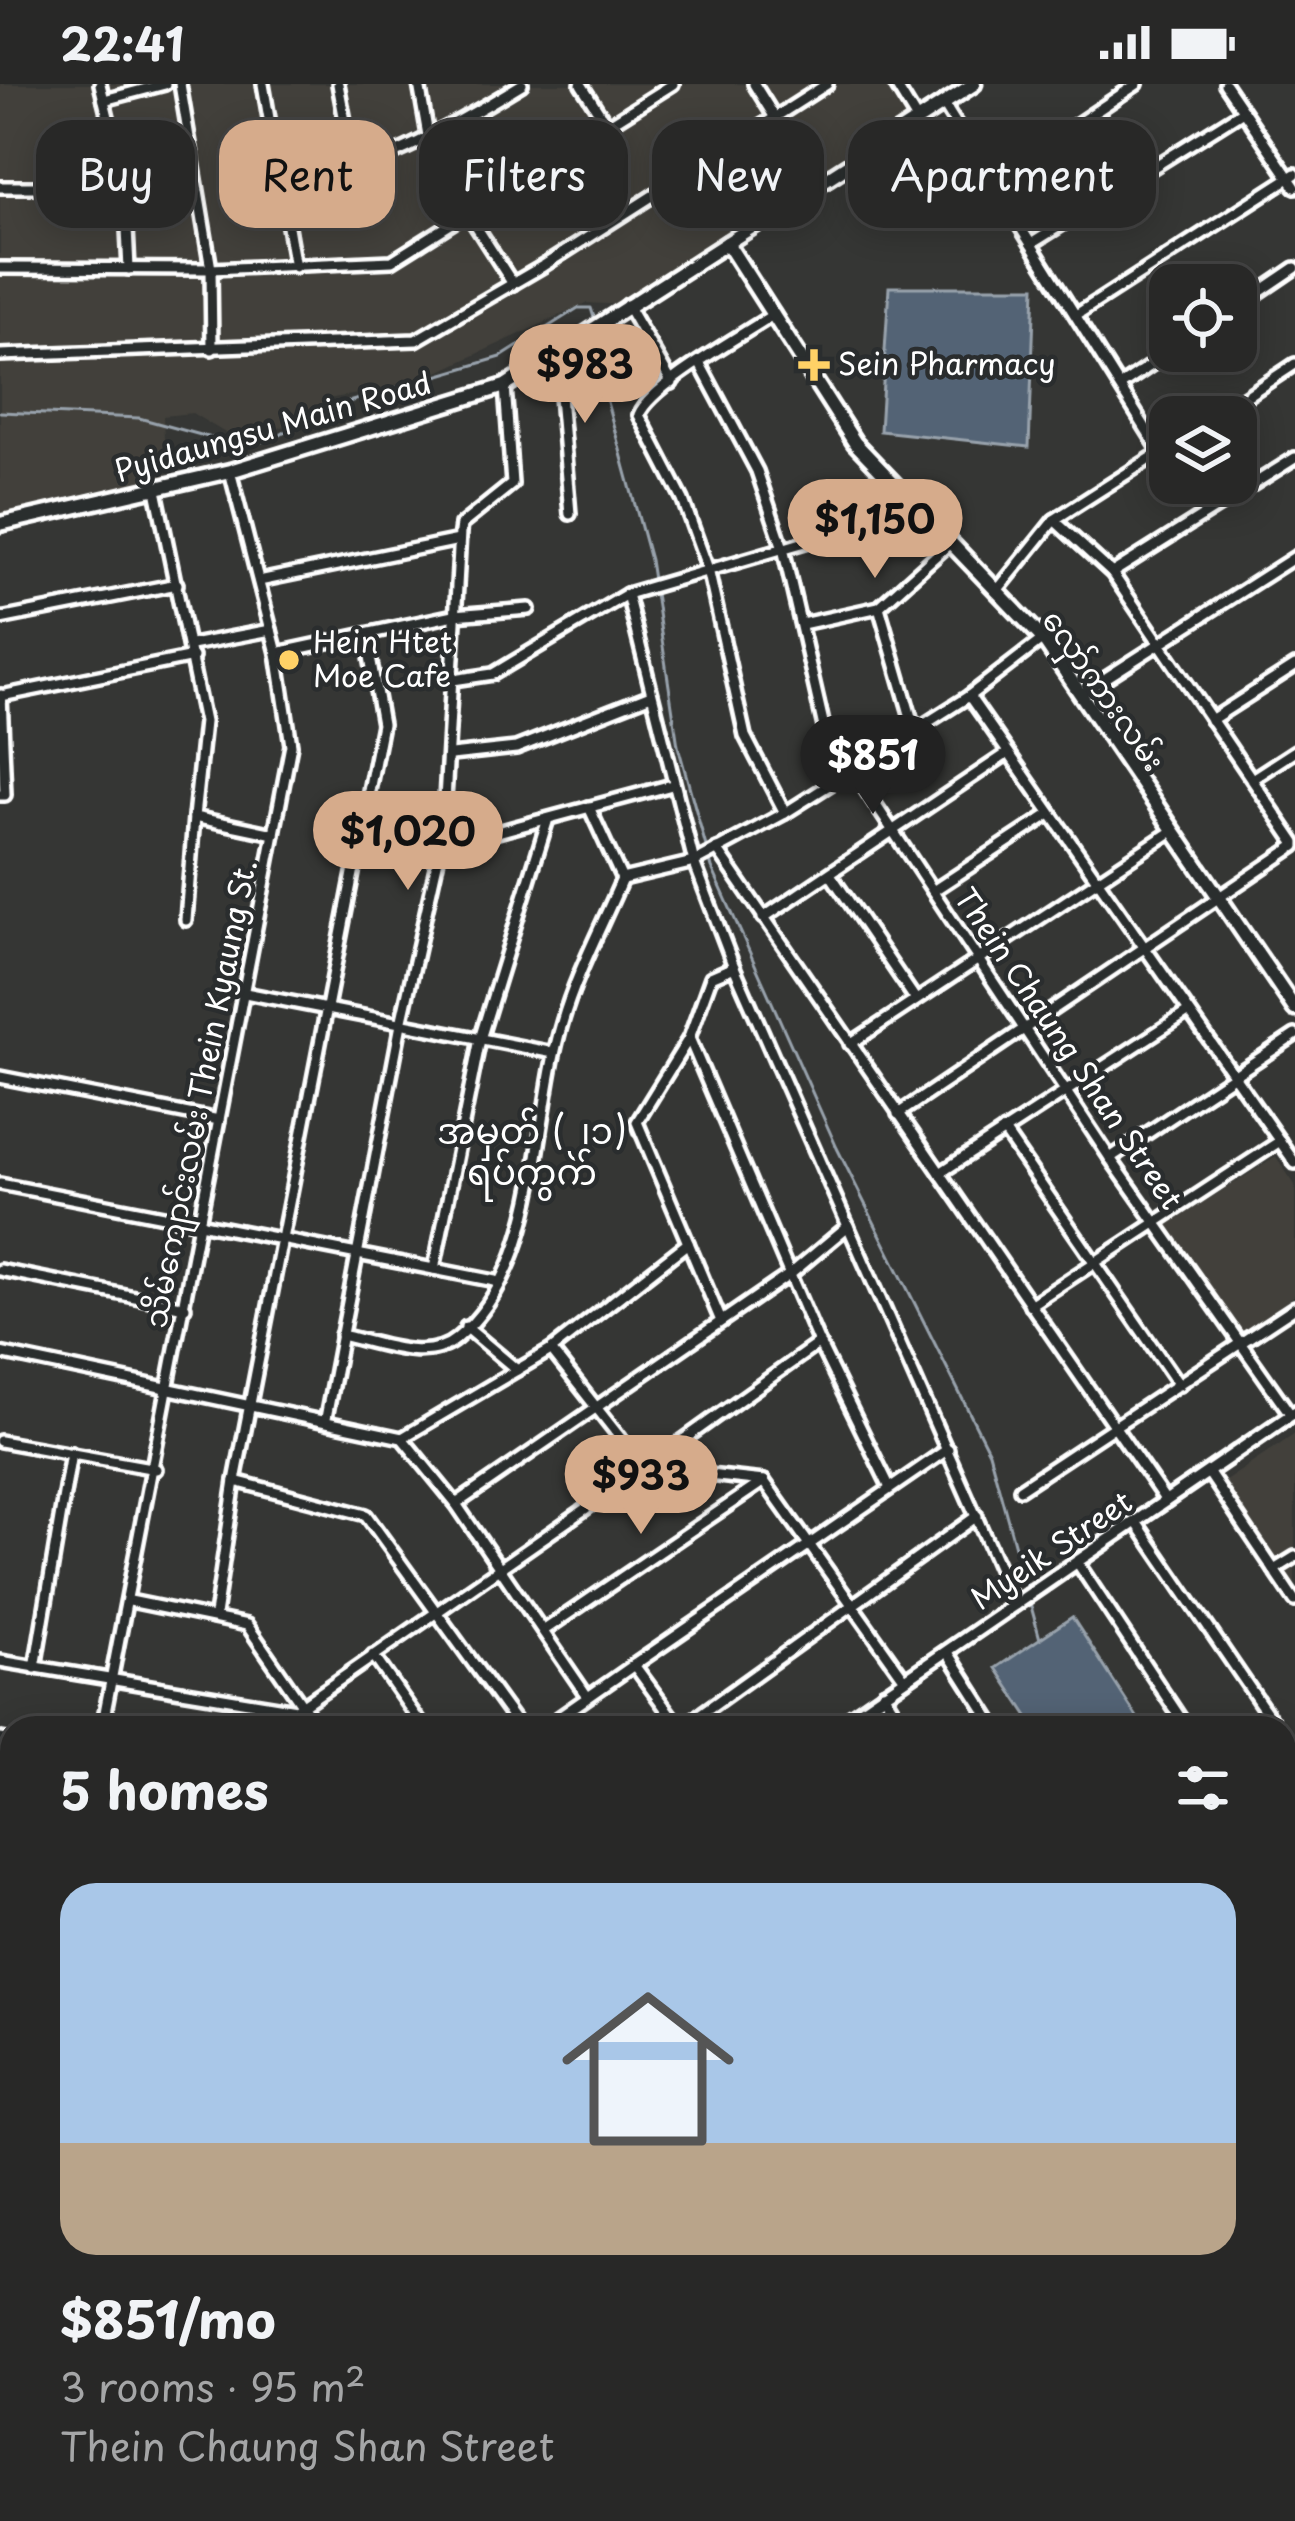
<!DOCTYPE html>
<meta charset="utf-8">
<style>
:root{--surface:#282827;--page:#343433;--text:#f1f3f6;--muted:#a5a6a7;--line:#444;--accent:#d6ab8b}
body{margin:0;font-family:"Playpen Sans","Noto Sans Myanmar",sans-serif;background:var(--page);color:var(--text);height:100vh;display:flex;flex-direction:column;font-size:45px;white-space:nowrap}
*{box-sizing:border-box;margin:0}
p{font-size:39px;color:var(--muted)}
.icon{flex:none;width:66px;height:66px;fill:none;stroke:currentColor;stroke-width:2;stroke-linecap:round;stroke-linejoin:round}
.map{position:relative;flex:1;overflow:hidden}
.sheet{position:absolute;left:0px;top:1632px;width:1296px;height:807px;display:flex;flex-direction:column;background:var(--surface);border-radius:36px 36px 0 0;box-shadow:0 6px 30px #0003,0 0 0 3px var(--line)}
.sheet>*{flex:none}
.top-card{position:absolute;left:36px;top:36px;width:1224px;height:108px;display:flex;gap:24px}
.fabs{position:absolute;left:1149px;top:180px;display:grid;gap:24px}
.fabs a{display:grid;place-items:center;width:108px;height:108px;border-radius:24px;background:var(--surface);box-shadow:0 6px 30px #0003,0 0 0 3px var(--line);font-size:60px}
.price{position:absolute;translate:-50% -102px;padding:0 27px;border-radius:42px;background:var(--accent);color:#111;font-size:39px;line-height:78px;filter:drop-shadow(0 3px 6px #0008)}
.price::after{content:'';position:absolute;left:50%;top:72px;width:36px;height:27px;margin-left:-18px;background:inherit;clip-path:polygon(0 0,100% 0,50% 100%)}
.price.current{background:#222;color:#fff}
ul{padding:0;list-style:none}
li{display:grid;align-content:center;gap:24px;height:636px;padding:0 60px}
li+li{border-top:3px solid var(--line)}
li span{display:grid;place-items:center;height:372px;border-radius:36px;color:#555}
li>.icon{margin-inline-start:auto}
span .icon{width:216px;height:216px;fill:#fffc;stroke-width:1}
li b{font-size:51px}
h2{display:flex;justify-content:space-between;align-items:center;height:144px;padding:0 60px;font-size:51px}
.chip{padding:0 42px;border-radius:36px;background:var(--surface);box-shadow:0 6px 30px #0003,0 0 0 3px var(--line);font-size:42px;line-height:108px}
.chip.current{background:var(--accent);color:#111}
.status{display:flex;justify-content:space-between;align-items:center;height:84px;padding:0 60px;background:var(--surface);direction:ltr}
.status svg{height:33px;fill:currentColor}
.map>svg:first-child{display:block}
.built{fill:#42413b}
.water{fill:#536475;stroke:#98a2ac;stroke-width:3}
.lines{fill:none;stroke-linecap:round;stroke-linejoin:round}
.stream{stroke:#98a2ac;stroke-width:3}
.minor-casing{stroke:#fff;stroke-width:18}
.tertiary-casing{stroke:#fff;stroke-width:20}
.secondary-casing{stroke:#fff;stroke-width:21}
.minor{stroke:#2a2d2e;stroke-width:9}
.tertiary{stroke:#2a2d2e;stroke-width:10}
.secondary{stroke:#2a2d2e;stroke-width:12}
.poi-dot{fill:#ffd166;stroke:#2a2d2e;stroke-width:4.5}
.labels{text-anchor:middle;stroke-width:9;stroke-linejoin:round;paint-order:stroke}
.poi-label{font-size:30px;fill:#fff;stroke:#2a2d2e;text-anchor:start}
.street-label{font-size:30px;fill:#fff;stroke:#2a2d2e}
.quarter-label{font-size:36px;fill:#fff;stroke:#2a2d2e}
</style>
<div class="status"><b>22:41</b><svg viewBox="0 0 49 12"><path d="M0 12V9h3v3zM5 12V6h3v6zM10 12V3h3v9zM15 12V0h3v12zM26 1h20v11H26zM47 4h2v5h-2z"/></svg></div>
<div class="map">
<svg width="1295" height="2437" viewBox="0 0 1295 2437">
<rect width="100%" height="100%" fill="#353634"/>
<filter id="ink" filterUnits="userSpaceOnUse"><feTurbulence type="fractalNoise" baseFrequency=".00833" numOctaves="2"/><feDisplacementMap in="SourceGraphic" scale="24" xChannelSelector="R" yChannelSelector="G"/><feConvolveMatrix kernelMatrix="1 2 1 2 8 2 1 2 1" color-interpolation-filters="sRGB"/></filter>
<g filter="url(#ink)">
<g class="built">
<polygon points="0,0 895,0 917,36 627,221 586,219 443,286 377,307 327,315 304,336 260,350 227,350 192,329 163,332 166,403 0,440"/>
<polygon points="1276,1073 1295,1101 1295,1211 1242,1249 1165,1142"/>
<polygon points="1295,1350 1295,1503 1224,1398"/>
</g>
<g class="water">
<polygon points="889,203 1035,203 1029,363 880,347"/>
<polygon points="1072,1533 1144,1644 1036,1644 996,1584"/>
</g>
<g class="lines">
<g class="stream">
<polyline points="598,246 604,307 650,476 678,662 712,784 837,1064 989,1368 1027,1506"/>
<polyline points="0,328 139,334 241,362 274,355 318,327 501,273 578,224 591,224 595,237"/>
<polyline points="1029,1515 1040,1555"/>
<polyline points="0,2377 12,2384"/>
<polyline points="79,2427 95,2437"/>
</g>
<defs>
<g id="minor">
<polyline points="100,0 125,103 129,185"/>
<polyline points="180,0 211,185 212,265"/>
<polyline points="263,0 295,183"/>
<polyline points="338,0 355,90"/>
<polyline points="419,0 429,57"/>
<polyline points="581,0 607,41"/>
<polyline points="754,0 817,101"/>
<polyline points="895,0 917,36"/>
<polyline points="1225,0 1295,103"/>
<polyline points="104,16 165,0"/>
<polyline points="943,19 1161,369"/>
<polyline points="992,97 1137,0"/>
<polyline points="0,103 125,103"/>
<path d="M 283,109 C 372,86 444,48 522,0"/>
<polyline points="468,130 513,200"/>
<polyline points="1031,160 1243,27"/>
<polyline points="0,184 211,185 392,177 673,0"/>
<polyline points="627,221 672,299"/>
<polyline points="1236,224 1295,184"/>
<path d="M 774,230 C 743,251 651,301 639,331 L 683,416 L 708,485 L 745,652 L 785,729"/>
<polyline points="1076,231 1295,90"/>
<polyline points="0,271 416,256 543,182 827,0"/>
<polyline points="543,276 559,300 570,430"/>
<polyline points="700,280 757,387 783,464 824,643 1110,1074 1291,1331"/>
<polyline points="1120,302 1172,267"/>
<polyline points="1215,333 1295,280"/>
<polyline points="156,406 204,638 194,733 274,750"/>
<polyline points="1054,436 1112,489 1295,759"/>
<polyline points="1112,489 1295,374"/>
<polyline points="259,497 459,456"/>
<polyline points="996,508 1054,436 1170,362"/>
<polyline points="627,510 694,778 734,883 1015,1521"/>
<polyline points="879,523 915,647"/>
<polyline points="0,535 177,500"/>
<polyline points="802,540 879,523 950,459"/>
<polyline points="191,561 271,546"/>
<polyline points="277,569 454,531 529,525"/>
<polyline points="453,596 493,590 627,510 843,447 899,405"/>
<polyline points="1081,610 1295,473"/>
<polyline points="1,612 193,573"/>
<polyline points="969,612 1295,1079"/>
<polyline points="1211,636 1295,582"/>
<polyline points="451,671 516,664 651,611"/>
<polyline points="1252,695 1295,667"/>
<polyline points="0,711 5,711 1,611"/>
<polyline points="361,749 479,753 672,701"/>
<polyline points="717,765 1166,1417"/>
<polyline points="830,790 916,916"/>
<polyline points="622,795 694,778 785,729 969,612 1043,555"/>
<polyline points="933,807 1050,730"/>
<polyline points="763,834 1008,669"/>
<polyline points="186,836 194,733"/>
<polyline points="245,909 554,969"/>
<polyline points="689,954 819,1259 890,1404"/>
<polyline points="850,960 1172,747"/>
<polyline points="0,993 219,1036"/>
<polyline points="898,1030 1295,762"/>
<polyline points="1004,1047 1179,1301"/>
<polyline points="1110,1074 1295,951"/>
<polyline points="940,1089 1188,928"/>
<polyline points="0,1100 500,1198"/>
<polyline points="434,1185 480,955 547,738"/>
<polyline points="0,1186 185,1223"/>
<polyline points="1030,1221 1280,1057"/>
<polyline points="721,1237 637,1038 689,954 711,893 734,883"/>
<polyline points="466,1243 517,1286"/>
<path d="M 341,1251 C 375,1258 427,1280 456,1255 C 544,1182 532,1039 562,939 C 576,890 602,842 622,795 L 589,723"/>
<polyline points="551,1266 644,1384 819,1259"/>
<polyline points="0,1269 402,1354 456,1420 587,1612"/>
<polyline points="326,1334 401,940 443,752 460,448 461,441 512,400 505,302"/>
<polyline points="402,1354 551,1266 688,1159"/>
<polyline points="0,1357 156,1385"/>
<polyline points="1208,1388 1295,1517"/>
<polyline points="235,1397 366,1431 520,1644"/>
<polyline points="1020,1405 1295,1223"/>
<polyline points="456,1420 793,1188 848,1142"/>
<polyline points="1136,1438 1277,1644"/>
<polyline points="1077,1478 1187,1644"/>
<polyline points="1274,1486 1295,1473"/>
<polyline points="130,1517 247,1541 318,1644"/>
<polyline points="215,1531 235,1397 382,640 366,550"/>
<polyline points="543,1547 764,1397"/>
<polyline points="947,1567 996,1644"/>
<polyline points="373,1571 424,1644"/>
<polyline points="0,1577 296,1626 644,1384 764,1397 904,1594"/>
<polyline points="634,1581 948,1365"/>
<polyline points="35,1584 71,1369"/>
<polyline points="883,1609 905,1644"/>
<polyline points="102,1644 291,661 277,569 230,387"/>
<polyline points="544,1644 634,1581 680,1644"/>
<polyline points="681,1644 977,1432"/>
<polyline points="1284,1654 1295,1670"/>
<polyline points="0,1655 12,1657"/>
<polyline points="0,1756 4,1743"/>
<polyline points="1284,1790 1295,1806"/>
<polyline points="0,1836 12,1838"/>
<polyline points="0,1927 12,1929"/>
<polyline points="0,1981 12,1961"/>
<polyline points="1284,2029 1295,2021"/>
<polyline points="1284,2058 1295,2073"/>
<polyline points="0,2106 12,2087"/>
<polyline points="0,2167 12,2174"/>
<polyline points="1284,2189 1295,2206"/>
<polyline points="1284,2343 1295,2359"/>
<polyline points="1284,2396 1295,2388"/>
<polyline points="0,2417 12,2424"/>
<polyline points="17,2427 34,2437"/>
<polyline points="264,2427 280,2437"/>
<polyline points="415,2427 430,2437"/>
<polyline points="608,2427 622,2437"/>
<polyline points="731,2427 738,2437"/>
<polyline points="966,2427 972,2437"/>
<polyline points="1054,2427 1061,2437"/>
<polyline points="1148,2427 1155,2437"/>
<polyline points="378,2437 384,2427"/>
<polyline points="834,2437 853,2427"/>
<polyline points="1225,2437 1239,2427"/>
</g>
<g id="tertiary">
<polyline points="835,1644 1295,1328"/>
<polyline points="0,2272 12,2253"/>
<polyline points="0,2299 12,2280"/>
</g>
<g id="secondary">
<polyline points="727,159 855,359 1043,555 1295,925"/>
<polyline points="0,440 230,387 505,302 974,0"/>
<polyline points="0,2331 12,2338"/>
<polyline points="152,2427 167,2437"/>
</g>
</defs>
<use href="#minor" class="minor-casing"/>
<use href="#tertiary" class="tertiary-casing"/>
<use href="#secondary" class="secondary-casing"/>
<use href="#minor" class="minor"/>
<use href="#tertiary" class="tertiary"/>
<use href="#secondary" class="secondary"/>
</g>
</g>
<g class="poi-dot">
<path d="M808 263h12v12h12v12h-12v12h-12v-12h-12v-12h12z"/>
<circle cx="289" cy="576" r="12"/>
</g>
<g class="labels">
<g class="poi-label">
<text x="838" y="291">Sein Pharmacy</text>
<text x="313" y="569">Hein Htet<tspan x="313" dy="34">Moe Cafe</tspan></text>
</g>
<g class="street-label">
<text transform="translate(273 344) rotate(-16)" y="10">Pyidaungsu Main Road</text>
<text transform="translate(1103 607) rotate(55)" y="10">လှော်ကားလမ်း</text>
<text transform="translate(1068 965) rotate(56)" y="10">Thein Chaung Shan Street</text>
<text transform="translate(201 1010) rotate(-79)" y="10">သိမ်ကျောင်းလမ်း Thein Kyaung St.</text>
<text transform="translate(1052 1467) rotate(-34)" y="10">Myeik Street</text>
</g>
<g class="quarter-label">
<text x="532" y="1060">အမှတ် (၂၁)<tspan x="532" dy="41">ရပ်ကွက်</tspan></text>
</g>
</g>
</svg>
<div class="fabs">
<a><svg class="icon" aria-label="locate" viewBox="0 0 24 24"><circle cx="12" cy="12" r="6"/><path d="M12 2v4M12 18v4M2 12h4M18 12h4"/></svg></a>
<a><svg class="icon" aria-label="layers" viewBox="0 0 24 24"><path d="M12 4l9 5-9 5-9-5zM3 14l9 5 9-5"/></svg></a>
</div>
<b class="price" style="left:585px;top:342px">$983</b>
<b class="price" style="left:875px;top:497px">$1,150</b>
<b class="price current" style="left:873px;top:733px">$851</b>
<b class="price" style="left:408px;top:809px">$1,020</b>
<b class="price" style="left:641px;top:1453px">$933</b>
<div class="top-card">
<a class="chip">Buy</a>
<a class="chip current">Rent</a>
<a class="chip">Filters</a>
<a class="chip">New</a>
<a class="chip">Apartment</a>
</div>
<section class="sheet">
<h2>5 homes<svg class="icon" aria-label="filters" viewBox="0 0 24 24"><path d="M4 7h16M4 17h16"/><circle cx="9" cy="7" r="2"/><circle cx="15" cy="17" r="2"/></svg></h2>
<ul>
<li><span style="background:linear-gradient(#a9c7e8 70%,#b9a48a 0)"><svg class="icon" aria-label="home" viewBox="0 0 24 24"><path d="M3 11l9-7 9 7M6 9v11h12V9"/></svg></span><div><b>$851/mo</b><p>3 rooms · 95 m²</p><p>Thein Chaung Shan Street</p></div></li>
</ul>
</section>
</div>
